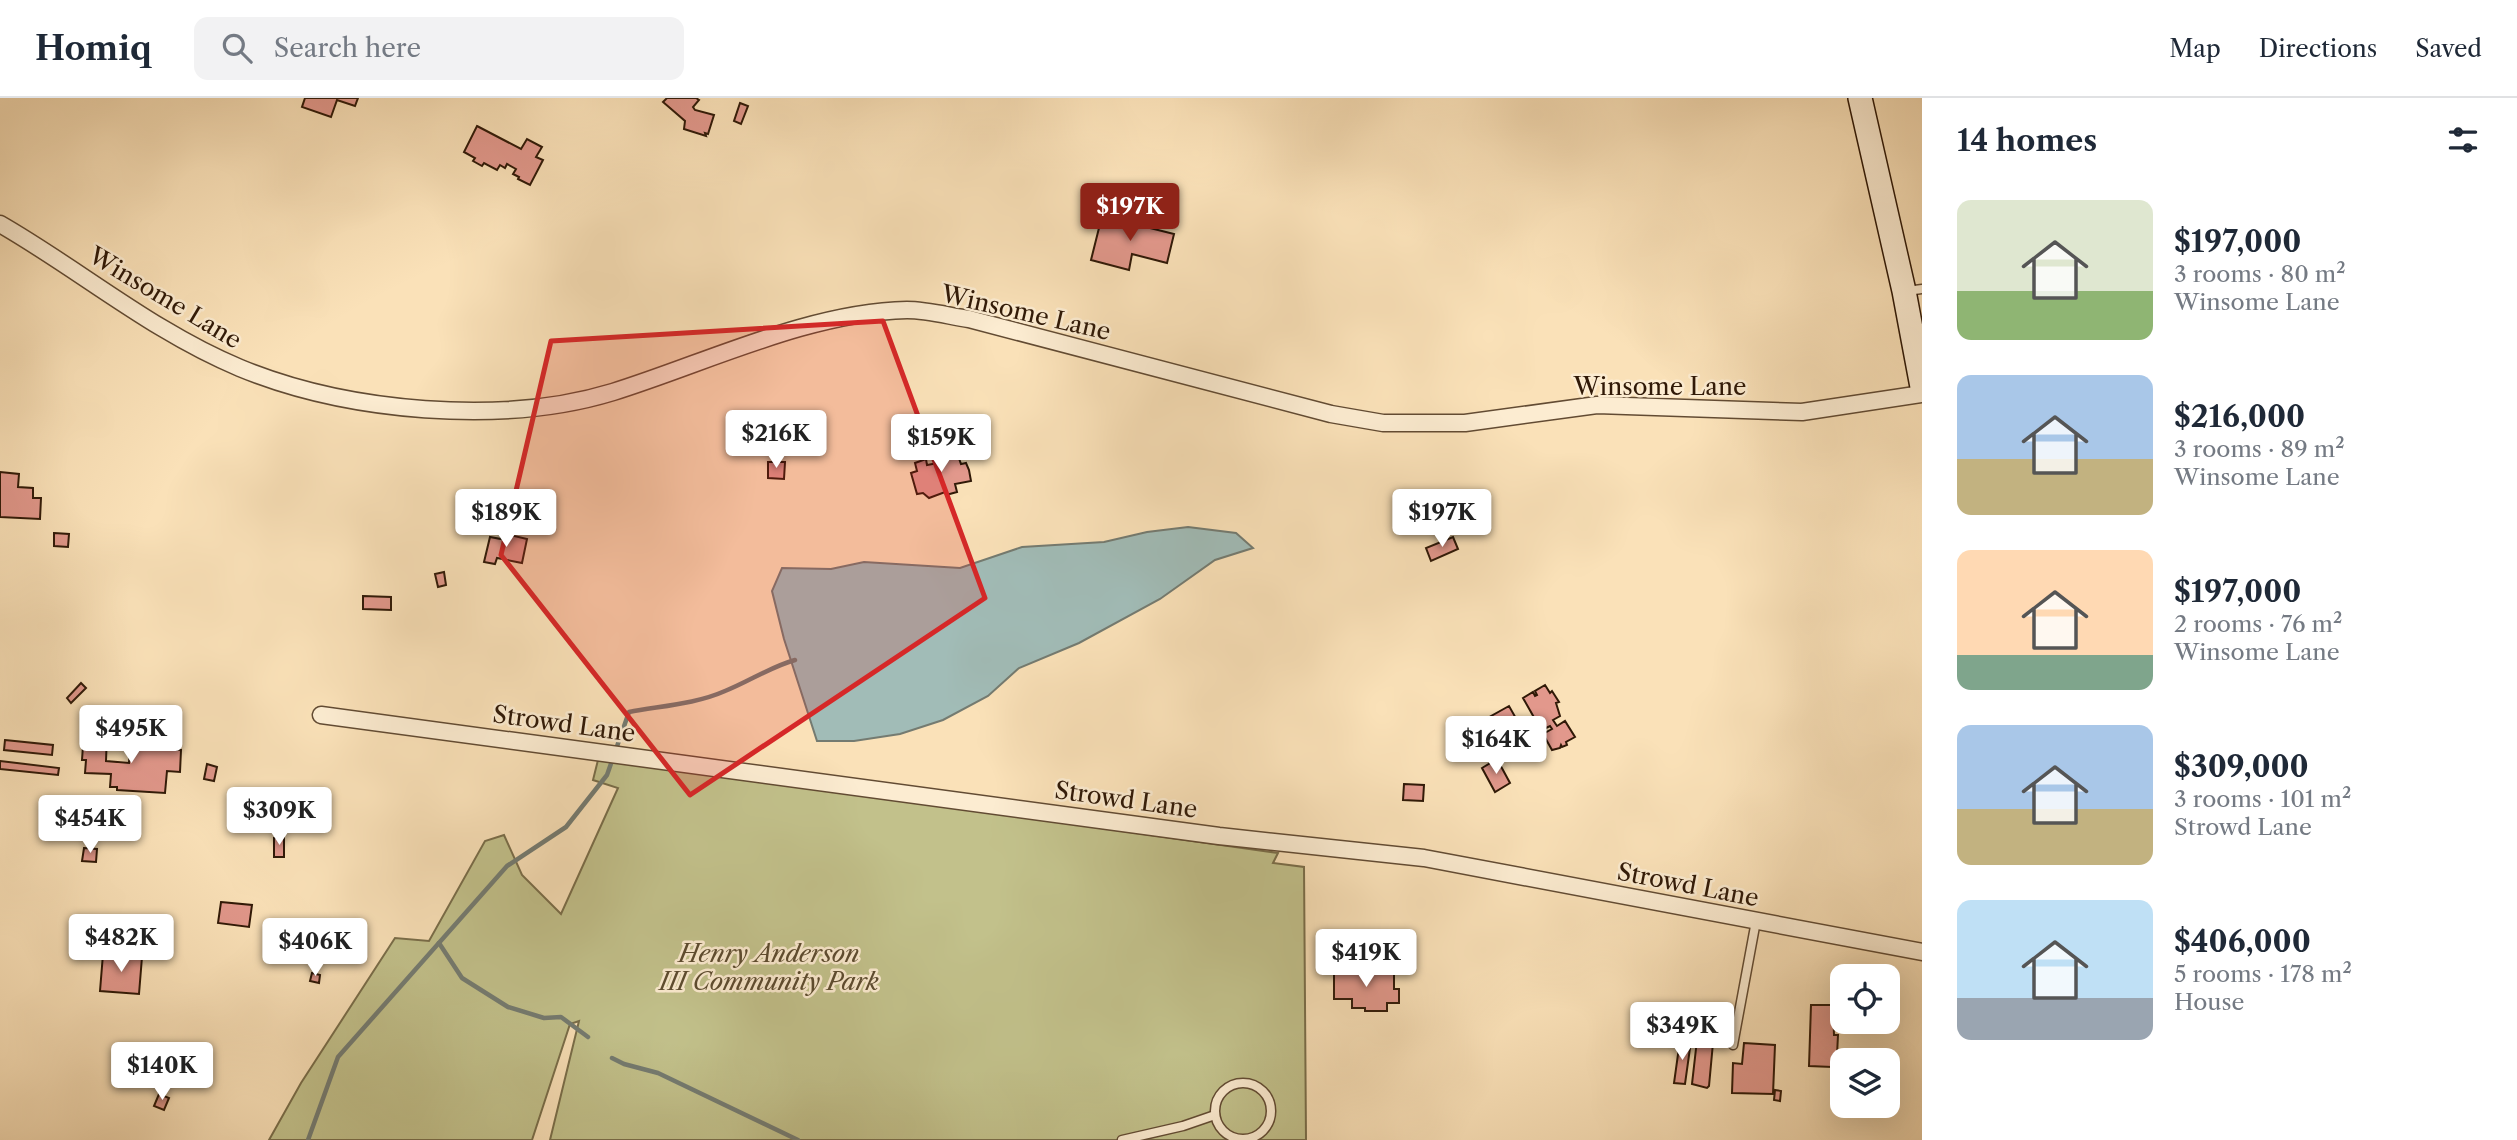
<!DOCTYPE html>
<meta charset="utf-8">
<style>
:root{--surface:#fff;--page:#f2f2f3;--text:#1f2937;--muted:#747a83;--line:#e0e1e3;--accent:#8f2418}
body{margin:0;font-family:"Libre Caslon Text",serif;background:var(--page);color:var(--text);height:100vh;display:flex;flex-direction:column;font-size:26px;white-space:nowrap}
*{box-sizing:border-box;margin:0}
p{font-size:23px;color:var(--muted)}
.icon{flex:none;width:38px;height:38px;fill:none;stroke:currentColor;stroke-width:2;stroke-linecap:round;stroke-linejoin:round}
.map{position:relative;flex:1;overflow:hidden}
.side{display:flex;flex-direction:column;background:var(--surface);width:595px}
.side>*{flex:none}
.tools{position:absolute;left:1830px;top:866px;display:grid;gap:14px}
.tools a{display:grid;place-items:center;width:70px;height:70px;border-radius:14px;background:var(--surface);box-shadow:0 7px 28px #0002;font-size:35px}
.price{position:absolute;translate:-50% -60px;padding:0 16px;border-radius:7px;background:#fff;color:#222;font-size:23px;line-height:46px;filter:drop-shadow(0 2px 4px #0008)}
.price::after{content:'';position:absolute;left:50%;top:42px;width:21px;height:16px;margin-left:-10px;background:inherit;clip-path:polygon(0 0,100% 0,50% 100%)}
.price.on{background:var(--accent);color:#fff}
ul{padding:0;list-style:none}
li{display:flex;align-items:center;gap:21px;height:175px;padding:0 35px}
li span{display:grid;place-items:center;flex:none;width:196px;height:140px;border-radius:14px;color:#555}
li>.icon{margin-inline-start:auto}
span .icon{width:84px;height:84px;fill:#fffc;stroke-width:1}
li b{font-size:30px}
h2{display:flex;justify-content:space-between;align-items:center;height:84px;padding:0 35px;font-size:30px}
header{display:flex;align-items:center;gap:42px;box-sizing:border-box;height:98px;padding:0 35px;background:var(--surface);border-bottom:2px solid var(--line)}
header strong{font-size:33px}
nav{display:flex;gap:38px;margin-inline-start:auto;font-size:24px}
.search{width:490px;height:63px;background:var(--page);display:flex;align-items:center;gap:18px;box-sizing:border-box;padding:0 24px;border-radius:14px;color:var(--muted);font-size:26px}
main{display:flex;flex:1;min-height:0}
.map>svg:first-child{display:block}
.green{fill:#c2c18b;stroke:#796d49;stroke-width:2}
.water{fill:#a1bcb7;stroke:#747b71;stroke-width:2}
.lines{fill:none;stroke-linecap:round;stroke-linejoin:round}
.stream{stroke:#747b71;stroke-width:4.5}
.building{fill:#e2988c;stroke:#301907;stroke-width:2}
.lane-casing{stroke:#624b33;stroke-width:11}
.street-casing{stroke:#624b33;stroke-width:19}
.secondary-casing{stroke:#301907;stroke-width:26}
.lane{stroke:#fcecd1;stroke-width:8}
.street{stroke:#fcecd1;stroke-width:16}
.secondary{stroke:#fcecd1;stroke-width:23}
.marked{fill:#d62828;fill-opacity:0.2;stroke:#d62828;stroke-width:5;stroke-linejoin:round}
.labels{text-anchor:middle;stroke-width:5;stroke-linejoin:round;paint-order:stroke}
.street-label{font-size:24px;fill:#301907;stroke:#fcecd1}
.park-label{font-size:24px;font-style:italic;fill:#5c4b2f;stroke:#fcecd1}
</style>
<header>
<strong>Homiq</strong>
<div class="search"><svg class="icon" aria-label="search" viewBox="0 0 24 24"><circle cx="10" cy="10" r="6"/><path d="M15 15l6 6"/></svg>Search here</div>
<nav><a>Map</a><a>Directions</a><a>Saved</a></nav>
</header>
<main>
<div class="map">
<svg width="1922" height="1042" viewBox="0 0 1922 1042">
<rect width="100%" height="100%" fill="#fae1b8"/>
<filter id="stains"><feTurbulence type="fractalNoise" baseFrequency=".00286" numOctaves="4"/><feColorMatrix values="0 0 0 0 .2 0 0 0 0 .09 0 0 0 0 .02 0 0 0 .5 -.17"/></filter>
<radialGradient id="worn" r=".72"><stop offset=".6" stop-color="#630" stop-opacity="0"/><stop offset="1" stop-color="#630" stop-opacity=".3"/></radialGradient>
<polygon class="green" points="598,662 628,663 1278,755 1273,765 1304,769 1306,1042 550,1042 579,923 570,926 532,1042 269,1042 301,985 395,840 429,843 485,743 504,737 522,777 561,816 618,690 593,682"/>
<polygon class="water" points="1188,429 1236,435 1253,450 1215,462 1160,501 1079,545 1019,570 988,598 943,622 900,636 854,643 817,643 784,541 772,493 782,470 831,471 864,464 960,470 1022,449 1104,444 1147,434"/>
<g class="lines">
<g class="stream">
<polyline points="439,845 462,880 508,909 544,920 561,919 588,939"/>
<polyline points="612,960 624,966 658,975 798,1042"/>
<path d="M 308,1042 L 338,959 L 507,768 L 566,729 L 607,677 L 629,614 C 660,608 696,606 725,593 C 750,583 770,569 795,562"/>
</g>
</g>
<g class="building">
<polygon points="305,0 358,0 355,8 337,2 331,19 302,9"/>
<polygon points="667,0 696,0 699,2 693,9 695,12 714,17 708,36 705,35 706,38 684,31 685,23 663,4"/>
<polygon points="740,5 748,8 741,26 734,23"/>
<polygon points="477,28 521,51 527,41 542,49 536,59 543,62 530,87 518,81 519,79 513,76 516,71 507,66 505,70 500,67 497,72 484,65 482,68 473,63 475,60 464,54"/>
<polygon points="1102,118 1174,136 1167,165 1132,156 1129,172 1091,162"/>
<polygon points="955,349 961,366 966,365 969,372 971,383 955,386 957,394 946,397 945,394 929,400 923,395 917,396 911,375 917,373 915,365 926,361 927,367 938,365 936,354"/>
<polygon points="768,364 785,364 784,381 768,380"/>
<polygon points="0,374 19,376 18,389 33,390 33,400 41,400 40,421 0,419"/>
<polygon points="54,435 69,436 68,449 54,448"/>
<polygon points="502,435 527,441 522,465 497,460 495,466 484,464 490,439 501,441"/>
<polygon points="1453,439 1458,451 1431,463 1426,450"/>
<polygon points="444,474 446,487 438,489 435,476"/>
<polygon points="363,498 391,499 391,512 363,511"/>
<polygon points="81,585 86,590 71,605 67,600"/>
<polygon points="1545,587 1550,595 1552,593 1559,604 1556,605 1560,618 1553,622 1557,628 1565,623 1575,639 1566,644 1567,647 1562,649 1561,647 1560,650 1552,652 1543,636 1552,631 1550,628 1542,632 1538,627 1528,632 1533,641 1529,645 1515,650 1516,652 1506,658 1502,651 1494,656 1477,626 1509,608 1522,631 1536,623 1523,600 1533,594 1535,598 1537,597 1535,593"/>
<polygon points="84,634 107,636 106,663 129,665 130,649 181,652 180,674 167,673 165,695 117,692 117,689 110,689 111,676 85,675 86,662 82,662"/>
<polygon points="5,642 53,647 52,657 4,652"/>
<polygon points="1497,661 1510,685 1495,694 1482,670"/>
<polygon points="0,663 59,670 58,677 0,671"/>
<polygon points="207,666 217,669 214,683 204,681"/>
<polygon points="1404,686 1424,687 1423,703 1403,702"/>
<rect x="274" y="740" width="10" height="19"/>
<polygon points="84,750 97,751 96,764 82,763"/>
<polygon points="221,804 252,807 249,829 218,825"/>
<polygon points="103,856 142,859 139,896 100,893"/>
<polygon points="1334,870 1354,870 1354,874 1394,875 1394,891 1399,891 1399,905 1387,905 1387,913 1365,913 1365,910 1352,910 1352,901 1334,901"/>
<polygon points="312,875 320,877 319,885 310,883"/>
<polygon points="1811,907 1833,907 1834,937 1838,937 1837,957 1833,957 1832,969 1809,968"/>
<polygon points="1698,933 1714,934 1709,988 1707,990 1692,986"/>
<polygon points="1680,942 1691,943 1685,986 1674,985"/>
<polygon points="1744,945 1775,947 1773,996 1732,995 1733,965 1742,966"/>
<polygon points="1775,992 1781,993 1780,1003 1774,1002"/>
<polygon points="159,996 169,1000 164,1012 154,1008"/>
</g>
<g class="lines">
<defs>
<g id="lane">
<polyline points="1907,193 1922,191"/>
<polyline points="1733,947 1756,823"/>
<circle cx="1243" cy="1013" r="28"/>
<polyline points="1122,1042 1183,1028 1215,1017"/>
</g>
<g id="street">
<path d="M 0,126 C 80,172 153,234 240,270 C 347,314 502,328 613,294 C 706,265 809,214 907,212 C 927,212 949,218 969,221 L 1331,316 L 1383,325 L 1465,325 L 1597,307 L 1802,314 L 1922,296"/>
<polyline points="321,617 1219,738 1424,760 1922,854"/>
</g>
<polyline id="secondary" points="1860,0 1904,193 1922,289"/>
</defs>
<use href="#lane" class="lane-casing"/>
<use href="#street" class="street-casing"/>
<use href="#secondary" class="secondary-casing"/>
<use href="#lane" class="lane"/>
<use href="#street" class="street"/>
<use href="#secondary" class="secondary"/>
</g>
<path class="marked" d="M 883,223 L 985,500 L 690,697 L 501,457 L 551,243 Z"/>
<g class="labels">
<g class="street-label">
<text transform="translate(165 200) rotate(31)" y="8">Winsome Lane</text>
<text transform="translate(1026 215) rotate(13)" y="8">Winsome Lane</text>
<text x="1660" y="297">Winsome Lane</text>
<text transform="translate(564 626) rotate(8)" y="8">Strowd Lane</text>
<text transform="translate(1126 702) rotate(8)" y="8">Strowd Lane</text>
<text transform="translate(1688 787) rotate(11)" y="8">Strowd Lane</text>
</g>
<g class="park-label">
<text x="769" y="864">Henry Anderson<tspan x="769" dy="28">III Community Park</tspan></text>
</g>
</g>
<rect width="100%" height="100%" filter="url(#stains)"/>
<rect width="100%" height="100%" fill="url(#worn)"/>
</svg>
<div class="tools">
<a><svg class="icon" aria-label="locate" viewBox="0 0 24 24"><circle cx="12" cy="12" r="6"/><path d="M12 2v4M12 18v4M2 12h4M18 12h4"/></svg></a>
<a><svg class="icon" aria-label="layers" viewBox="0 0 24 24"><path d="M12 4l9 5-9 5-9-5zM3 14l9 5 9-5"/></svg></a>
</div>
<b class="price on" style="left:1130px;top:145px">$197K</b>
<b class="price" style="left:776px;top:372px">$216K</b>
<b class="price" style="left:941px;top:376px">$159K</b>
<b class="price" style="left:506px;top:451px">$189K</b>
<b class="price" style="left:1442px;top:451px">$197K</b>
<b class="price" style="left:131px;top:667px">$495K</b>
<b class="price" style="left:1496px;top:678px">$164K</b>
<b class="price" style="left:279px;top:749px">$309K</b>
<b class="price" style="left:90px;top:757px">$454K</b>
<b class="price" style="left:121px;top:876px">$482K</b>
<b class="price" style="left:315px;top:880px">$406K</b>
<b class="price" style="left:1366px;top:891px">$419K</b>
<b class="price" style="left:1682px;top:964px">$349K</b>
<b class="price" style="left:162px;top:1004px">$140K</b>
</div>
<section class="side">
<h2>14 homes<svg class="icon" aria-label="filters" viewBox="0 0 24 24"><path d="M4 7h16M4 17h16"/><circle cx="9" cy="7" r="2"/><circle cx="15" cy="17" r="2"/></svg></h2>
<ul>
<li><span style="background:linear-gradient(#dfe7d0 65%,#8fb573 0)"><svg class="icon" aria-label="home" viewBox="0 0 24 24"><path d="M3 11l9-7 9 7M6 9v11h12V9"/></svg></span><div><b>$197,000</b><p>3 rooms · 80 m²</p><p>Winsome Lane</p></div></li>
<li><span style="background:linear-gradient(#a9c7e8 60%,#c2b280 0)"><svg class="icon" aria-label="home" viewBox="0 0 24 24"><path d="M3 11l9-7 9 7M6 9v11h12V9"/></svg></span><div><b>$216,000</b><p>3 rooms · 89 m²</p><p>Winsome Lane</p></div></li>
<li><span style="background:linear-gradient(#ffd9b3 75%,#7fa58c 0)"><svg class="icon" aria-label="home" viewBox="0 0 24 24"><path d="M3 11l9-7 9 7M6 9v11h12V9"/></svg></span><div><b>$197,000</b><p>2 rooms · 76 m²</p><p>Winsome Lane</p></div></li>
<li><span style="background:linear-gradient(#a9c7e8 60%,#c2b280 0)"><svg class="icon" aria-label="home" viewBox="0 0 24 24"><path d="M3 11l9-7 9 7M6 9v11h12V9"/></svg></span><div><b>$309,000</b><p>3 rooms · 101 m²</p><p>Strowd Lane</p></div></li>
<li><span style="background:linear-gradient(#bfe0f5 70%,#9aa5b1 0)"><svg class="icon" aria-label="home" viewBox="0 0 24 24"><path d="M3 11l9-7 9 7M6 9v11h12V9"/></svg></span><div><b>$406,000</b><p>5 rooms · 178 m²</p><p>House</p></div></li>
</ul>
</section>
</main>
